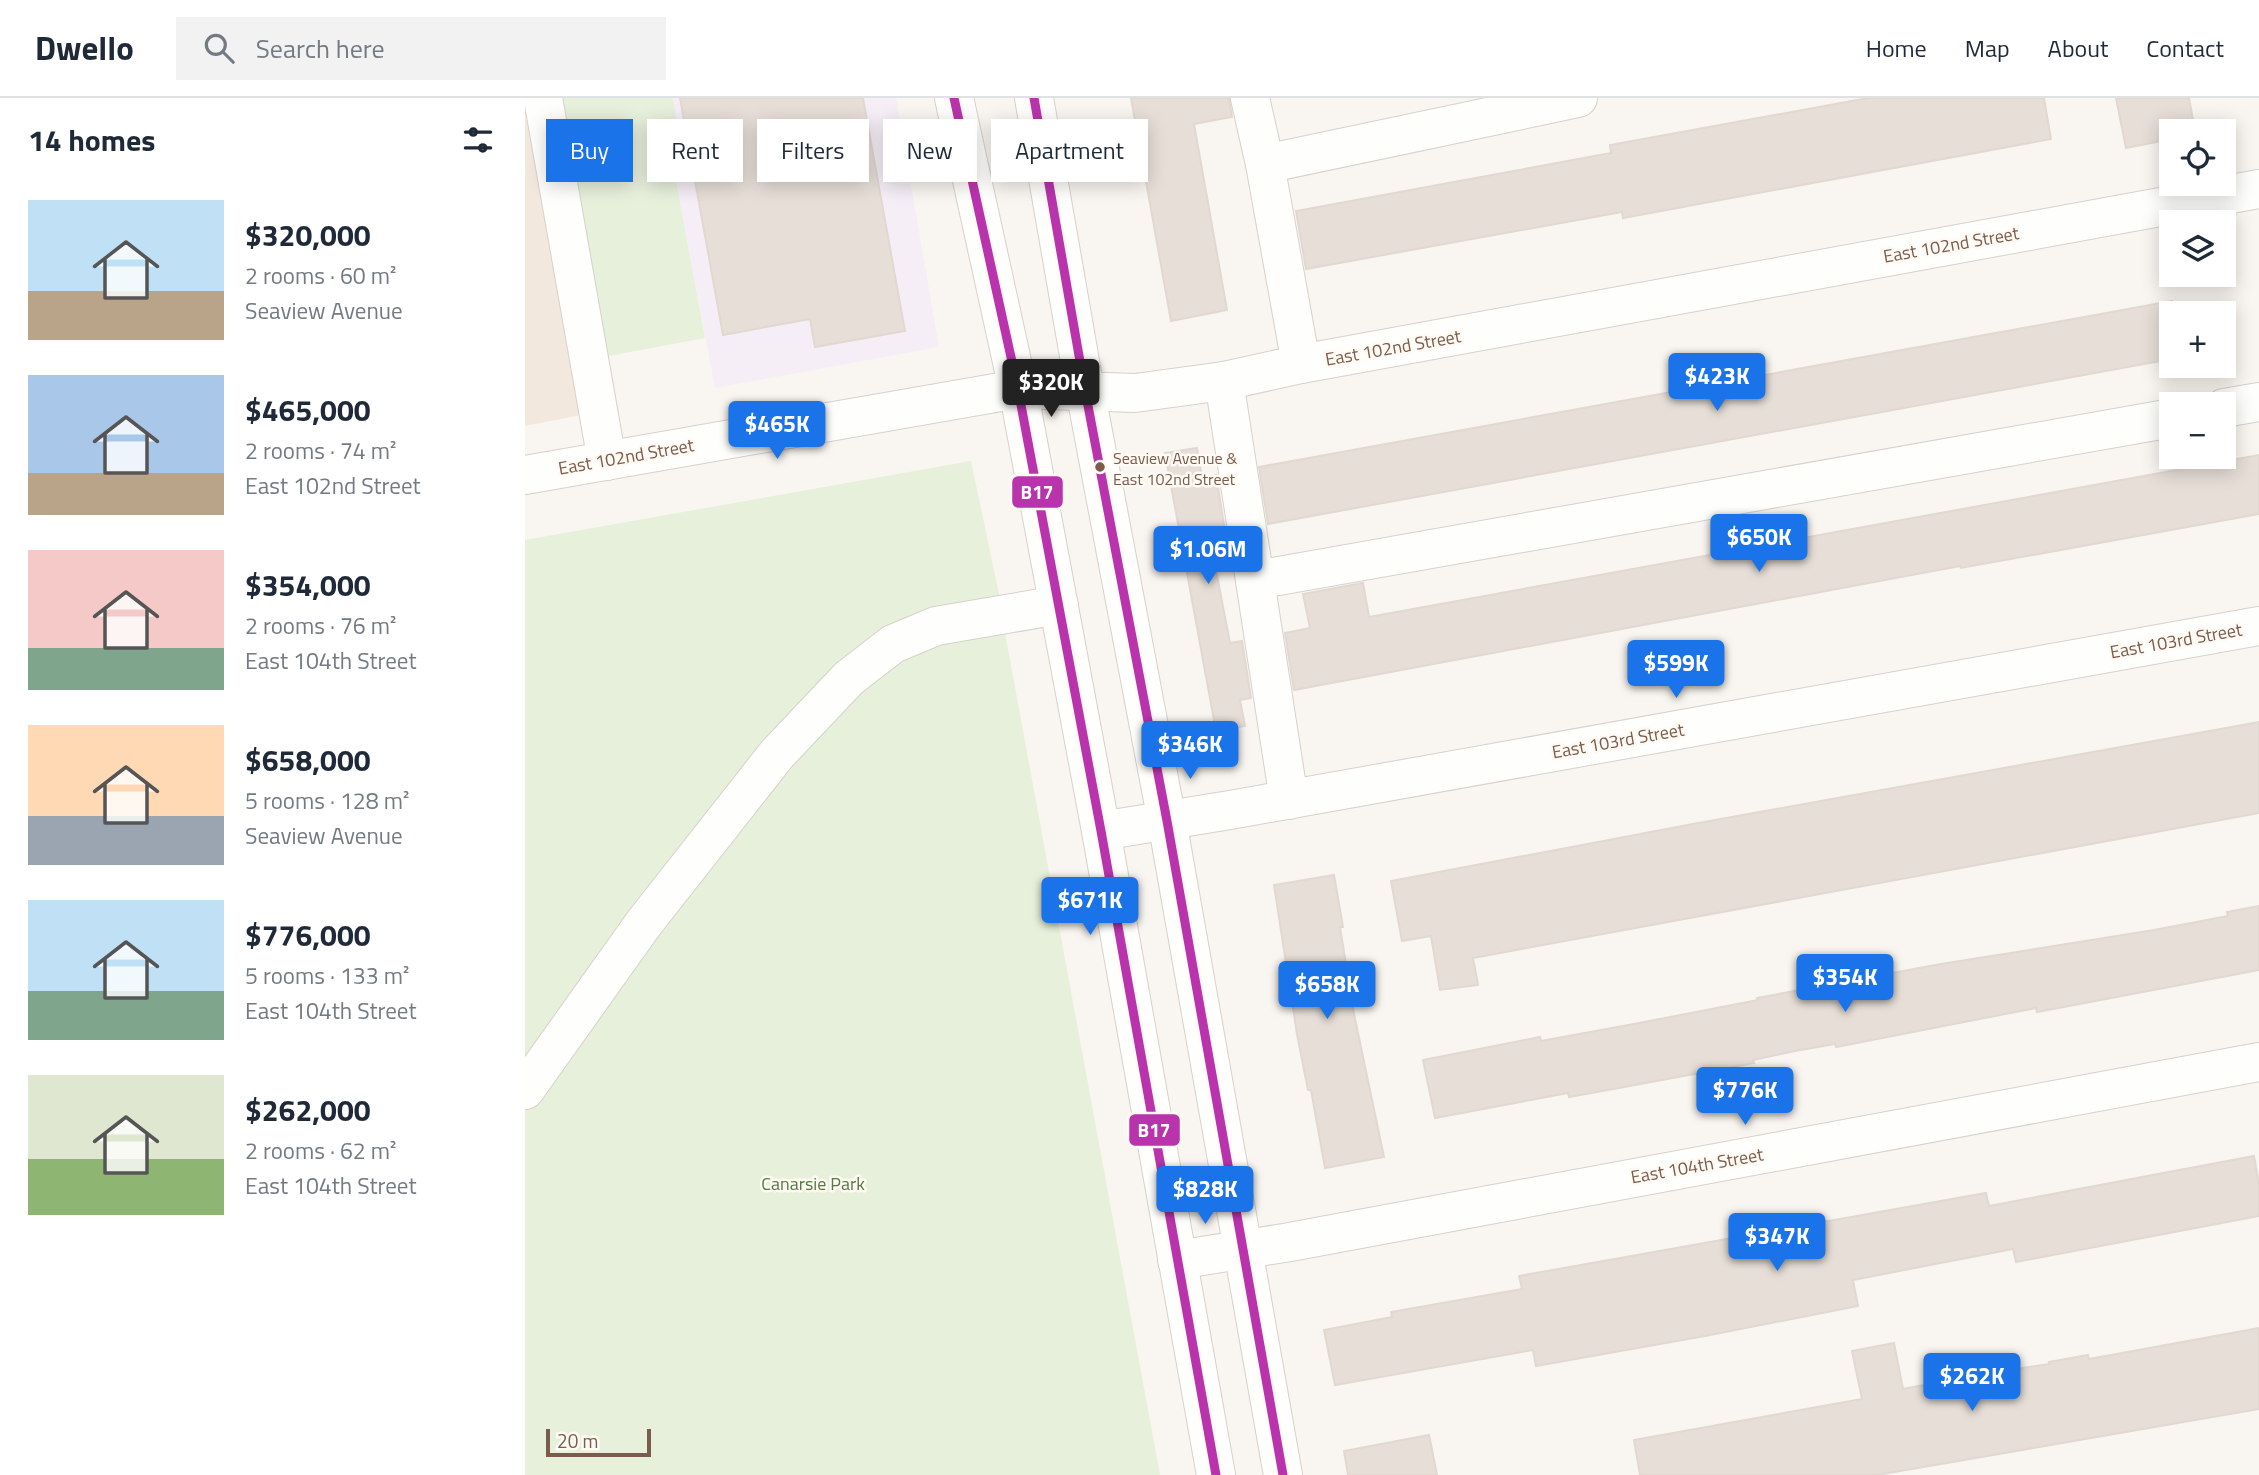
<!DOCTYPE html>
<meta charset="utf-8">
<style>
:root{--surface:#fff;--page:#f2f2f3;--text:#1f2937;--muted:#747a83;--line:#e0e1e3;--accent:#1a73e8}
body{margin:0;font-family:"Titillium Web",sans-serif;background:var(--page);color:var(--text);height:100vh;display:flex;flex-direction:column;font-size:26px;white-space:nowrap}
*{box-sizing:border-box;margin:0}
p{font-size:23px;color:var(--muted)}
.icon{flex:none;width:38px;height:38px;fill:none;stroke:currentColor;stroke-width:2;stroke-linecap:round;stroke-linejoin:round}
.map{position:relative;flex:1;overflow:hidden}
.side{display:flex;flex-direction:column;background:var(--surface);width:525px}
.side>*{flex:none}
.hud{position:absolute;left:21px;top:21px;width:665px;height:63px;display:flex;gap:14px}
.buttons{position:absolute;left:1634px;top:21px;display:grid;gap:14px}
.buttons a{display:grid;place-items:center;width:77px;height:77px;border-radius:0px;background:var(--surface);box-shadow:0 4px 18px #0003;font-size:35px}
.scale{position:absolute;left:21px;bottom:18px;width:105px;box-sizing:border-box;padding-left:7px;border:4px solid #7a5c4d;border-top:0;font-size:19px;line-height:24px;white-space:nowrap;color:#7a5c4d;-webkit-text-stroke:5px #fffaf3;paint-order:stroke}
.price{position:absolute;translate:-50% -60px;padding:0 16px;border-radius:7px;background:var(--accent);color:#fff;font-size:23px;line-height:46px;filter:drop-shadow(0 2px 4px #0008)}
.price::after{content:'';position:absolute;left:50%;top:42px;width:21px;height:16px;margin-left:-10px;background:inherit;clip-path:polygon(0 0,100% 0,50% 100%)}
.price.active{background:#222;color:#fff}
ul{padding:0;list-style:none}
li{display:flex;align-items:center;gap:21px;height:175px;padding:0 28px}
li span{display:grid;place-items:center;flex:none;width:196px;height:140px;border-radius:0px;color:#555}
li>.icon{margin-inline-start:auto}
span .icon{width:84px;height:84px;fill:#fffc;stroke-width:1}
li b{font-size:30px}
h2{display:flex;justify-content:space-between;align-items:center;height:84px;padding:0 28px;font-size:30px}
.pill{padding:0 24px;border-radius:0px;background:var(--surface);box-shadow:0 4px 18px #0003;font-size:24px;line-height:63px}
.pill.active{background:var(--accent);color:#fff}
header{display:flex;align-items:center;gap:42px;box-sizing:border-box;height:98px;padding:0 35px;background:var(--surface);border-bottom:2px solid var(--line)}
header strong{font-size:33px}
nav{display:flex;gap:38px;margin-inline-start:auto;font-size:24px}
.search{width:490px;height:63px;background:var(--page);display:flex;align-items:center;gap:18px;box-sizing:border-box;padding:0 24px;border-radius:0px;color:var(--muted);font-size:26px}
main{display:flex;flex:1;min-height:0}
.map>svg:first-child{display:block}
.residential{fill:#f2e8de}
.education{fill:#f6eef6}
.green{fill:#e7f0db}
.building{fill:#e6ded7;stroke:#e2d8d2;stroke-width:2}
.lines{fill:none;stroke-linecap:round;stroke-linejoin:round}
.minor-casing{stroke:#d7d1cb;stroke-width:40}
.minor{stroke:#fefefd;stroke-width:38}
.bus-1-casing{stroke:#fffaf3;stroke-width:14}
.bus-1{stroke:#b933ad;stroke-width:9}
.bus-dot{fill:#7a5c4d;stroke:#fffaf3;stroke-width:2.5}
.labels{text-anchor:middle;stroke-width:5;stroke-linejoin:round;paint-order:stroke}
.bus-label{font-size:16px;fill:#7a5c4d;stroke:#fffaf3;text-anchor:start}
.street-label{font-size:18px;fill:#7a5c4d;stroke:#fffaf3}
.park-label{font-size:18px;fill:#537a41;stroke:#fffaf3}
.line-badge{stroke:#fffaf3;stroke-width:2.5}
.badge-label{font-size:19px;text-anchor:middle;font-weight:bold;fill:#fff}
</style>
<header>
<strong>Dwello</strong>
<div class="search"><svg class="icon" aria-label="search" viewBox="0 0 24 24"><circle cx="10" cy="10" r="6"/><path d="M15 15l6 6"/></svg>Search here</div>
<nav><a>Home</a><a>Map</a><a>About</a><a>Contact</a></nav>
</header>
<main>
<section class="side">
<h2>14 homes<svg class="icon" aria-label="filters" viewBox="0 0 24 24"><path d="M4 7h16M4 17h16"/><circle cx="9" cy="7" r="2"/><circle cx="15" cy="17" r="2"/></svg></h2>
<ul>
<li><span style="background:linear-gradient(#bfe0f5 65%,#b9a48a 0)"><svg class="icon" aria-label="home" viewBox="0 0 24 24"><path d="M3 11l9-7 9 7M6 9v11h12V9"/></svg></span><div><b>$320,000</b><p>2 rooms · 60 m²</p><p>Seaview Avenue</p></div></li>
<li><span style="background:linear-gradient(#a9c7e8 70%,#b9a48a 0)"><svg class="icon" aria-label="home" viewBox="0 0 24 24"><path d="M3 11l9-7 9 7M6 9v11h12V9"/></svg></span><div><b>$465,000</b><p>2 rooms · 74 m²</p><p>East 102nd Street</p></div></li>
<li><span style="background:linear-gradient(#f6c9c9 70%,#7fa58c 0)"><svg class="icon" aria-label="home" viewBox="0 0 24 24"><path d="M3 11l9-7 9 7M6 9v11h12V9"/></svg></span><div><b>$354,000</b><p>2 rooms · 76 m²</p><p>East 104th Street</p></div></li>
<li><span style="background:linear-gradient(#ffd9b3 65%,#9aa5b1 0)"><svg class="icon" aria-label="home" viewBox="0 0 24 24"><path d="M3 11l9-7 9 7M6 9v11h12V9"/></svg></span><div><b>$658,000</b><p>5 rooms · 128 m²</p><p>Seaview Avenue</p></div></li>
<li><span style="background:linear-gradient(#bfe0f5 65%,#7fa58c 0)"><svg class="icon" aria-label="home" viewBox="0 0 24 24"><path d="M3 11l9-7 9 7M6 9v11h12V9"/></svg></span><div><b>$776,000</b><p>5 rooms · 133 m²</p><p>East 104th Street</p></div></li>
<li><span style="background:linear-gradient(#dfe7d0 60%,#8fb573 0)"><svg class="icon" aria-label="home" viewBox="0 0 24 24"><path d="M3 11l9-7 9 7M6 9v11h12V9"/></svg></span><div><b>$262,000</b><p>2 rooms · 62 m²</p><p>East 104th Street</p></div></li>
</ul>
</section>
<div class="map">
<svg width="1734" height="1377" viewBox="0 0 1734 1377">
<rect width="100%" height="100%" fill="#f9f5f0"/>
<polygon class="residential" points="0,0 76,313 0,328"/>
<polygon class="education" points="148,0 371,0 414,249 190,290 148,66 155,46"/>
<g class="green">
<polygon points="22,0 148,0 155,46 148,66 180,240 67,261"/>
<polygon points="446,363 475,501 478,524 635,1377 0,1377 0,442"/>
</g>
<g class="building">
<polygon points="155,0 338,0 380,233 290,249 285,221 198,237"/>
<polygon points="606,0 704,0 707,19 669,26 702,212 646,223"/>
<polygon points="1343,0 1519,0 1526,41 1098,120 1097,114 781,171 771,113 1086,55 1085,47"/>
<polygon points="1591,0 1664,0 1670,33 1647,33 1647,41 1601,50"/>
<polygon points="1647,203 1647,261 743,426 734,369"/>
<polygon points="672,350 677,379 691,377 700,433 687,436 693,467 690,467 705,545 717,543 726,600 715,602 720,628 691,633 640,355"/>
<polygon points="1734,357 1734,416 1436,470 1435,468 769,592 760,535 785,530 778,496 838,485 844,519"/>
<polygon points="1734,624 1734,715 948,860 953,887 915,892 906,838 877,843 866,783 1168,726"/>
<polygon points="809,777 818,829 815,829 829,916 859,1059 800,1070 786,992 783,992 772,936 749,787"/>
<polygon points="1734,808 1734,872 1512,914 1511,910 1311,949 1310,946 1270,953 1228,962 1229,965 1083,992 1044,999 1043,995 910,1020 898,962 1015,939 1016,943 1109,926 1233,902 1232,900 1416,866 1629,832 1703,818 1702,814"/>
<polygon points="1729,1058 1734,1087 1734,1118 1491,1164 1488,1151 1328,1182 1333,1208 1180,1238 1011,1268 1008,1252 810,1287 799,1232 867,1219 866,1214 997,1191 994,1178 1461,1095 1464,1108"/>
<polygon points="1734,1230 1734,1311 1352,1377 1115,1377 1109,1342 1337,1301 1327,1253 1369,1245 1378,1291 1449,1277 1525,1266 1524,1264 1563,1257 1564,1261"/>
<polygon points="904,1337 912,1377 823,1377 819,1353"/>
</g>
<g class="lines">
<defs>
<g id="minor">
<polyline points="18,0 82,363"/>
<polyline points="429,0 493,291 576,733 691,1377"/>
<polyline points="509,0 560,292 642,723 758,1377"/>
<polyline points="725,0 740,66 776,266"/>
<polyline points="740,66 1053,0"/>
<polyline points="699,283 764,702"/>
<polyline points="1699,310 1734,304"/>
<polyline points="0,377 493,291 610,295 699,283 776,266 1734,91"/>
<polyline points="731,482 1647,320"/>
<polyline points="576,733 705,712 1734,528"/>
<polyline points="0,992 119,825 252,656 324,580 368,546 411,528 534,507"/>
<polyline points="652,1162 765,1144 1734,964"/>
</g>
</defs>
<use href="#minor" class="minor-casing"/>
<use href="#minor" class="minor"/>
<defs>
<g id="bus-1">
<polyline points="429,0 493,291 576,733 691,1377"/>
<polyline points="509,0 560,292 642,723 758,1377"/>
</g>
</defs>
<use href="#bus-1" class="bus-1-casing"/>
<use href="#bus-1" class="bus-1"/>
</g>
<circle class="bus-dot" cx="575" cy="369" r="6"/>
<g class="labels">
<g class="bus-label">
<text x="588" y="366">Seaview Avenue &amp;<tspan x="588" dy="21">East 102nd Street</tspan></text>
</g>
<g class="street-label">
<text transform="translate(1426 147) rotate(-10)" y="6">East 102nd Street</text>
<text transform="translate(868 250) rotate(-10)" y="6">East 102nd Street</text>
<text transform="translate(101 359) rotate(-10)" y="6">East 102nd Street</text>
<text transform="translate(1651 543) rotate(-10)" y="6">East 103rd Street</text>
<text transform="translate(1093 643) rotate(-10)" y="6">East 103rd Street</text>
<text transform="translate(1172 1068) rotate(-10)" y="6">East 104th Street</text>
</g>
<g class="park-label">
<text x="288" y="1092">Canarsie Park</text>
</g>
</g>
<g class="line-badge">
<rect x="486" y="377" width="53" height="34" rx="7" fill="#b933ad"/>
<rect x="603" y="1015" width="53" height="34" rx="7" fill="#b933ad"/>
</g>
<g class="badge-label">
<text x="512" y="401">B17</text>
<text x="629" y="1039">B17</text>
</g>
</svg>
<div class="buttons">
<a><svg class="icon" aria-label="locate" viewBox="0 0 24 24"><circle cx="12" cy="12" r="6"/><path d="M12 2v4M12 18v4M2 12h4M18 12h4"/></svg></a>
<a><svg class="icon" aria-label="layers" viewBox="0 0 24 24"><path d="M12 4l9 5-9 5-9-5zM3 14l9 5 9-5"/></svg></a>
<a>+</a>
<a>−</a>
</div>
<div class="scale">20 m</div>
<b class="price" style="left:1192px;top:315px">$423K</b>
<b class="price active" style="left:526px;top:321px">$320K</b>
<b class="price" style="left:252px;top:363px">$465K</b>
<b class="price" style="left:1234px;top:476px">$650K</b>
<b class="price" style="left:683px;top:488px">$1.06M</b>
<b class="price" style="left:1151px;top:602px">$599K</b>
<b class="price" style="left:665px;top:683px">$346K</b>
<b class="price" style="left:565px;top:839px">$671K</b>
<b class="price" style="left:1320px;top:916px">$354K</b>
<b class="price" style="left:802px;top:923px">$658K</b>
<b class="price" style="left:1220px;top:1029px">$776K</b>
<b class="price" style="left:680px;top:1128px">$828K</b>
<b class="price" style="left:1252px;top:1175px">$347K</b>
<b class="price" style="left:1447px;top:1315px">$262K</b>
<div class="hud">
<a class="pill active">Buy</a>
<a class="pill">Rent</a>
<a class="pill">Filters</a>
<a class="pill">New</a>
<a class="pill">Apartment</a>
</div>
</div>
</main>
